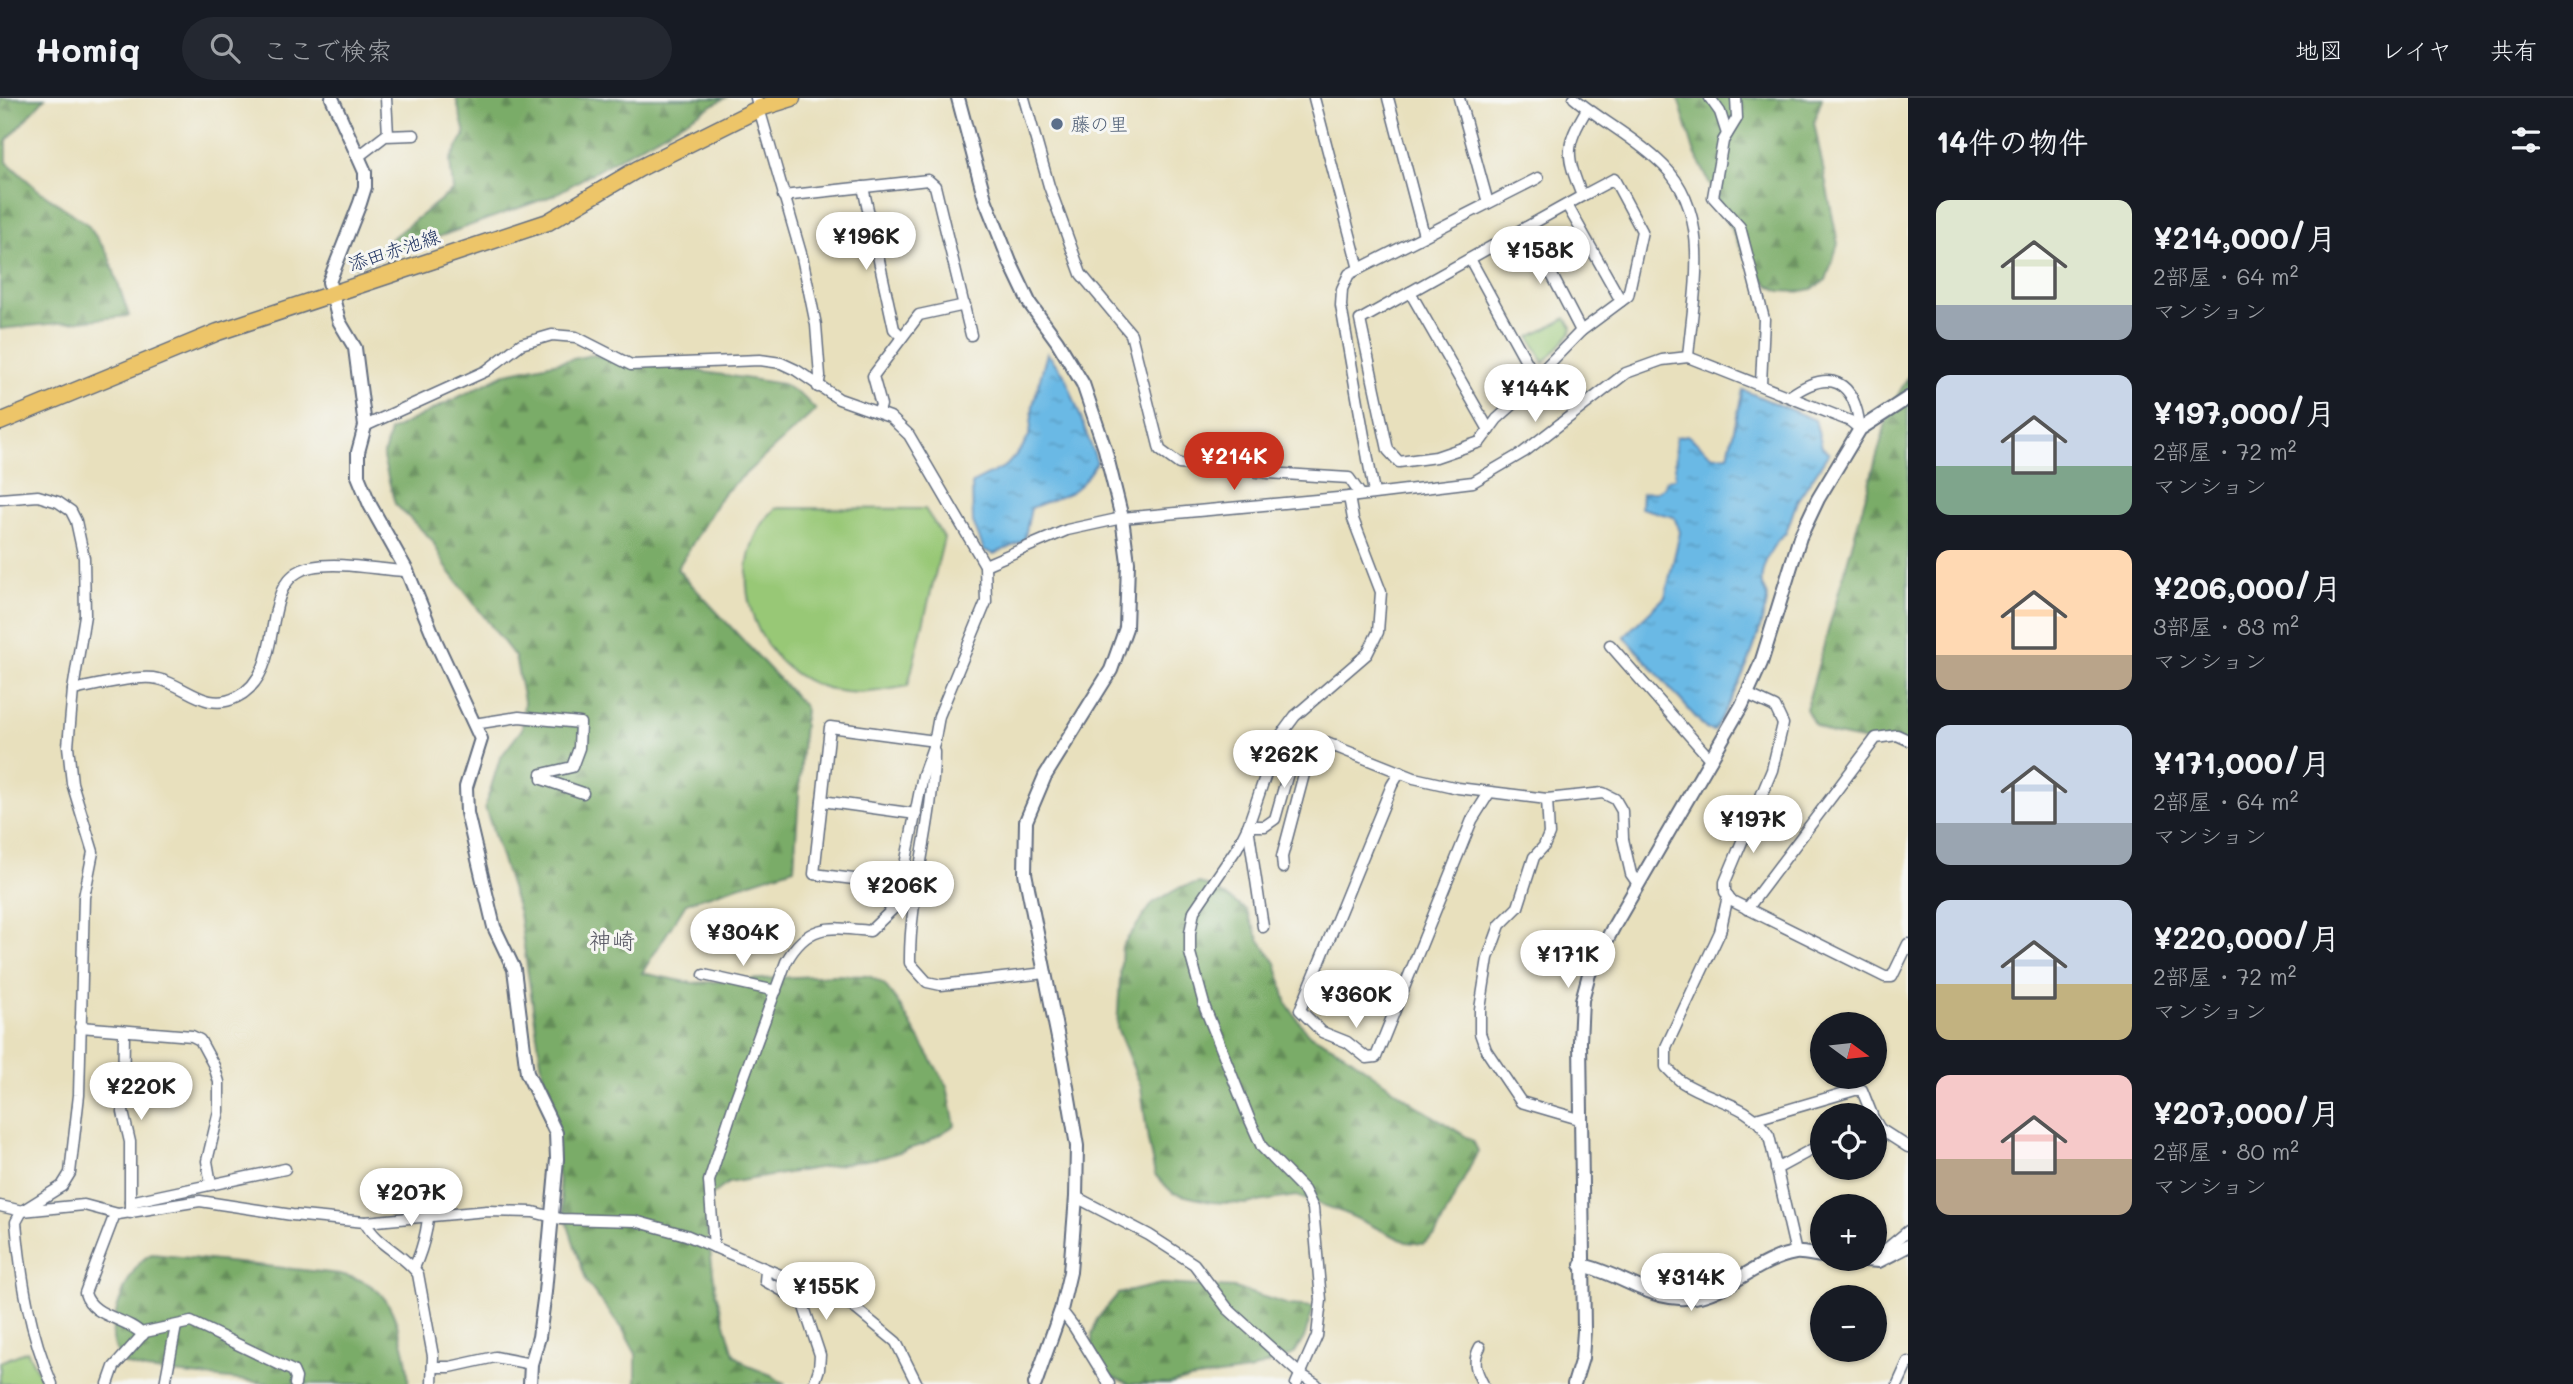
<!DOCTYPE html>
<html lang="ja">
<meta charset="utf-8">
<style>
:root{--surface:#171b24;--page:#242831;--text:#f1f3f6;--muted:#9ea1a6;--line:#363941;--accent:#c8321e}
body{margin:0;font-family:Mali,"Klee One",sans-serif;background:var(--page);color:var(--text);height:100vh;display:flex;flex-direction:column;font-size:26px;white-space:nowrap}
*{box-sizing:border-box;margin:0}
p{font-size:23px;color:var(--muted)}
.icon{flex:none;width:38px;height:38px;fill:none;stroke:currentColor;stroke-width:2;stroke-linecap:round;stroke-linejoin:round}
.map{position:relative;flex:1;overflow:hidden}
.panel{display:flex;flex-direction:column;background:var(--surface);width:665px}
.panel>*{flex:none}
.needle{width:46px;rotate:105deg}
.controls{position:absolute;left:1810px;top:914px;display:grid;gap:14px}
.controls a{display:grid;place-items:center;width:77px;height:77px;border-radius:50%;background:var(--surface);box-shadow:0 2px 5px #0004;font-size:35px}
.price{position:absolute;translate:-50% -60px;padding:0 16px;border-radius:24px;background:#fff;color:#222;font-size:23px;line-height:46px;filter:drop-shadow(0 2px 4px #0008)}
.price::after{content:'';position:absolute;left:50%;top:42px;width:21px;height:16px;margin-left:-10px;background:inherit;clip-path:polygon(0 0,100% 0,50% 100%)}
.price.selected{background:var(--accent);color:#fff}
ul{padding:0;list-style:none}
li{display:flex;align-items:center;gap:21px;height:175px;padding:0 28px}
li span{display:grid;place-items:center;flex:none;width:196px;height:140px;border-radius:14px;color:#555}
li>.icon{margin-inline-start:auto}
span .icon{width:84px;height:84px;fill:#fffc;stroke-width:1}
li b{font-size:30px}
h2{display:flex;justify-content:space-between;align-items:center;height:84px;padding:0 28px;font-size:30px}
header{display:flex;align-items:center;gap:42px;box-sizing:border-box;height:98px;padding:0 35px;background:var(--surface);border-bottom:2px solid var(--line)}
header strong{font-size:33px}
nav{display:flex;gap:38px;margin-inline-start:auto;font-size:24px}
.search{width:490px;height:63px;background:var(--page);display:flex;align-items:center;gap:18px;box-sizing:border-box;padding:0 24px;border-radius:38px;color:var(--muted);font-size:26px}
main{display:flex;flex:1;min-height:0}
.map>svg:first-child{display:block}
.forest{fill:url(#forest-firs);stroke:#4a6e62;stroke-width:2}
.park{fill:#98c876;stroke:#5a7c6a;stroke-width:2}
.water{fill:url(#water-ripples);stroke:#4374a2;stroke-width:2}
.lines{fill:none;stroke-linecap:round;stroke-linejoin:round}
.minor-casing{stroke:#636d7f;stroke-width:13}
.tertiary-casing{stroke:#636d7f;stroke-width:16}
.primary-casing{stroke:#636d7f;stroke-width:19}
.minor{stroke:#fff;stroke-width:10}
.tertiary{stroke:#fff;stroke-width:12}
.primary{stroke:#edc569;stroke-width:16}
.service-dot{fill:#5c6f8a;stroke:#f6f6f2;stroke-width:2.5}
.labels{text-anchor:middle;stroke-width:6;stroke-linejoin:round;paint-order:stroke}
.service-label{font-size:19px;fill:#4e5e75;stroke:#f6f6f2;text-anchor:start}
.street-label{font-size:19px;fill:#1b2f5e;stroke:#f6f6f2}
.quarter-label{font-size:23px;fill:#5a5a66;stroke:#f6f6f2}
</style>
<header>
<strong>Homiq</strong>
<div class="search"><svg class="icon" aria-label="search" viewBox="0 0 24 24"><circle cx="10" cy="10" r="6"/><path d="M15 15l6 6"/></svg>ここで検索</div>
<nav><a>地図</a><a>レイヤ</a><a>共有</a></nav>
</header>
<main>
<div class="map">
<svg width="1908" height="1286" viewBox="0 0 1908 1286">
<defs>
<pattern id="forest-firs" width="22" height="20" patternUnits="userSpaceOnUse" patternTransform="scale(1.75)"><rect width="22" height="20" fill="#7aac67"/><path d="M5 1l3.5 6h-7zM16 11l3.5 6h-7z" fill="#638c58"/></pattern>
<pattern id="water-ripples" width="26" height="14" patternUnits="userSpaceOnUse" patternTransform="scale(1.75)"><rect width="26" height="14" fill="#6bb9e5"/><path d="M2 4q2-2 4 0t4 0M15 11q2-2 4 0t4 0" fill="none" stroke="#5797bd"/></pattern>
</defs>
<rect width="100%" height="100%" fill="#f6f6f2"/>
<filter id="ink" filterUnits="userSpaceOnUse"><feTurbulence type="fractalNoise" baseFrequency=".0143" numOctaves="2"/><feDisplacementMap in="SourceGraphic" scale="14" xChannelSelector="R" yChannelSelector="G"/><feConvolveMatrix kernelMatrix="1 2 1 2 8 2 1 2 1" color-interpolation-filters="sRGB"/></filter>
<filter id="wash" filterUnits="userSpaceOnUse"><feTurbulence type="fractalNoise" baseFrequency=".00686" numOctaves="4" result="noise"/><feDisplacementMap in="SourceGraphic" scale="28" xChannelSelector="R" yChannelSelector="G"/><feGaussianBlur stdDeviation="1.57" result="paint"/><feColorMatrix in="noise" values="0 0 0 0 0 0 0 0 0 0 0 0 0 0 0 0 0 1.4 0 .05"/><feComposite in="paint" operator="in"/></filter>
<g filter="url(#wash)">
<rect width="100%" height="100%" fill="#e8e0bd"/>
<g class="forest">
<polygon points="0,0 45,0 7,42 7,64 37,91 87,126 108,156 129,218 0,231"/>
<polygon points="456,0 725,0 552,98 355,169 453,92 450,62 465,36"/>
<polygon points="1678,0 1822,0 1814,24 1838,146 1826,182 1812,191 1797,194 1780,193 1769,187 1753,170 1739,147 1694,53"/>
<polygon points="592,257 783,286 803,299 816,312 722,397 677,471 805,609 794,770 686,805 642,875 692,885 833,877 869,878 884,886 897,903 947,988 955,1027 924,1046 884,1059 728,1085 711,1098 705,1117 716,1195 734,1256 748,1268 771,1277 784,1286 636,1286 636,1256 622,1230 587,1185 563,1112 519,815 485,709 500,660 522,631 524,603 515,559 446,469 432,442 395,406 383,360 390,333 507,275"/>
<polygon points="1908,279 1908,651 1831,636 1814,626 1806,611 1890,311"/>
<polygon points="1200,785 1219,794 1246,812 1259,841 1276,865 1287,906 1307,935 1341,953 1414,1006 1473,1043 1478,1053 1435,1138 1423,1146 1406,1144 1345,1115 1296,1098 1245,1106 1211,1104 1173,1095 1155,1077 1148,1043 1141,989 1117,930 1122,848 1153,805 1181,789"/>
<path d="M 152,1156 L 340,1176 C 357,1180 373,1185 384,1200 C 397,1216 410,1266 408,1286 L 275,1286 L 146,1272 L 125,1266 C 119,1259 114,1249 113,1240 C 110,1218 131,1164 152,1156 Z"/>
<polygon points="1161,1186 1235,1190 1289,1207 1314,1209 1304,1240 1294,1256 1249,1273 1189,1281 1169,1286 1129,1286 1106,1276 1093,1257 1092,1237 1097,1221 1118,1196"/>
</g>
<g class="park">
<polygon points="1566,220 1572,229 1571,235 1544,265 1530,239"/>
<path d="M 776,410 L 925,411 L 944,440 L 908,588 C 875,594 850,600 818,587 C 748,562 721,462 776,410 Z"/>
<polygon points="27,1253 44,1286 0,1286 0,1264"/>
</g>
<g class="water">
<polygon points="1047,255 1065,277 1097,364 1082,385 1070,395 1031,410 1024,443 994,456 984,452 973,424 972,385 1006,368 1022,350 1030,336 1033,307"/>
<path d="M 1743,292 L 1815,322 L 1822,349 L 1829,355 L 1797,403 L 1786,435 C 1774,441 1759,472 1762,487 C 1763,492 1768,496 1767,502 C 1767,509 1763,516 1762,523 C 1752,562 1734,597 1714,633 L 1706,631 L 1624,538 L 1665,499 L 1680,434 L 1674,419 L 1641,410 L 1642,395 L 1657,394 L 1665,388 L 1666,382 L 1675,380 L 1676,339 L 1687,337 L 1713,358 L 1728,357 Z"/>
</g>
</g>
<g filter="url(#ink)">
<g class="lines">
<defs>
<g id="minor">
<polyline points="386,0 388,37"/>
<polyline points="756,0 802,159 816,227 820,278 818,289"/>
<polyline points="1024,0 1049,88 1081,176 1131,236 1160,352 1179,366 1268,375 1349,380 1361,397"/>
<polyline points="1314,0 1359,171"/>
<polyline points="1388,0 1424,137"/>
<polyline points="1459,0 1488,105"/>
<path d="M 1574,0 C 1603,24 1637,41 1664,68 C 1713,118 1693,197 1688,259"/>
<polyline points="1710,0 1720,14 1727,36"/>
<polyline points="1736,0 1737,20 1723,43 1713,99 1740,129 1757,194 1764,221 1761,286"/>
<polyline points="359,58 385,38 414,37"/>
<polyline points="863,89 894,231 902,239"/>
<polyline points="783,98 928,82 935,88 971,237"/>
<path d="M 1582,98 L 1360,222 L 1388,352 L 1399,364 L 1436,359 L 1480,344 L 1497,321 L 1527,294 L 1543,272 L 1581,233 L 1628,198 L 1642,133 L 1614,81 L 1582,98 C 1566,57 1564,49 1587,11"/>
<polyline points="1567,107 1621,203"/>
<polyline points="1527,129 1581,233"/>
<polyline points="1470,161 1536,281"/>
<polyline points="1410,194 1489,332"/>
<path d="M 1790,298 C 1831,269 1855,283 1860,331"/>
<polyline points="879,314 881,307 873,278 919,217 965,207"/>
<path d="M 365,328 L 486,273 L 521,246 L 552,237 L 576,239 L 631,267 L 760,262 L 781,265 L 796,272 L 839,301 L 890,319 L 909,337 L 985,467 L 986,504 L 939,618 L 934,646 L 923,677 L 897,807 L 870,833 C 831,829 808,824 786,864 L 736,1000 L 709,1083 L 714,1149"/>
<polyline points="1374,395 1341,208 1342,191 1349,176 1538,80"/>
<path d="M 0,401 L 38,398 L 58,404 L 71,413 L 76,423 L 84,460 L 85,517 L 73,592 L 68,648 L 72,685 L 93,754 L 84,799 L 79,997 L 70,1075 L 62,1088 L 22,1113 L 16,1124 C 21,1180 29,1233 52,1286"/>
<polyline points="985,467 1067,432 1122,420 1349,399 1473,384 1524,354 1626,275 1662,262 1688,259 1850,323 1860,331"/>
<polyline points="1610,547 1711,662"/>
<path d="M 73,592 C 94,588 139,576 158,581 C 186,587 206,615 237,599 C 291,571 254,481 311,469 C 340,463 378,472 407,473"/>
<polyline points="1747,596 1775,609 1783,626 1772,672 1725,784 1725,794 1732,803 1885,879 1892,879 1908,846"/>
<polyline points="474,626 519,619 580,625 579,650 572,669 542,676 542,681 583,695"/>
<path d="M 934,654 C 934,725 909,794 910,865 L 927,884 L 941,887 L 1045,875"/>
<polyline points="1400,674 1392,687 1300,912 1322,934 1347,944 1367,960 1376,959 1472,722 1489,695"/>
<polyline points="1547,701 1549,736 1544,748 1534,759 1518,809 1500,827 1488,860 1480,911 1480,935 1486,952 1521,1004 1579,1021"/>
<polyline points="822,703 916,716"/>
<polyline points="1248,728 1265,728 1275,721 1292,661 1298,650 1319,642 1414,680 1458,690 1547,701 1603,695 1615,701 1622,713 1623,741 1631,776 1638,786"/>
<polyline points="1248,728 1263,829"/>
<polyline points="1283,770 1282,759 1308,661 1336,648"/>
<polyline points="901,787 814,776 830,629 935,643"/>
<path d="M 1728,798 L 1720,834 L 1666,949 L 1666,969 C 1671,974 1676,980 1682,984 C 1713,1004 1748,1004 1769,1038 L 1796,1155"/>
<polyline points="1747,811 1876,640 1897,637 1908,642"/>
<polyline points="704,877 776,893"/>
<polyline points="80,929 192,938 200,942 214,968 219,984 219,1013 207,1063 211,1086"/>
<polyline points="124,933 123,1014 130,1044 130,1115"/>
<polyline points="1756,1021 1855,992 1862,992 1872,1017"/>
<polyline points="1874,1021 1880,1031 1908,1049"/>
<polyline points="1776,1071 1822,1046"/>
<polyline points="1076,1099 1149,1137 1194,1166 1228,1211 1300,1276 1316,1286"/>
<polyline points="130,1104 285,1071"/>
<polyline points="0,1108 22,1113 84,1107 118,1116 200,1103 292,1117 365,1124 487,1113 533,1114 561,1121 635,1123 686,1137 851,1207 896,1244 917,1286"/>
<path d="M 115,1116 L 85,1195 C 92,1220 127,1219 143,1237"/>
<path d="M 365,1124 C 376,1147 403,1155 418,1176 L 433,1258 L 432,1286"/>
<polyline points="1884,1160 1885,1152 1908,1133"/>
<path d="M 414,1170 C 425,1146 430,1120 429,1094"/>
<polyline points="766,1173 765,1183 799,1202 804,1209 820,1257 819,1271 814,1286"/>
<polyline points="1061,1212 1074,1229 1109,1286"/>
<path d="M 1480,1249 C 1472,1263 1476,1273 1483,1286"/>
<polyline points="433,1269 450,1269 495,1259 531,1266"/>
<polyline points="108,1286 114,1269 145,1234 191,1224 293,1273 296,1280 295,1286"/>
<polyline points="165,1286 176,1228"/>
<polyline points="1296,1286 1317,1238 1321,1202 1313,1110 1304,1092 1262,1049 1249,1020 1205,910 1190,855 1190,835 1194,813 1237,750 1248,728 1278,641 1295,618 1367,556 1378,534 1381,494 1353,421 1349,399"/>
<polyline points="1898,1286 1908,1264"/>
</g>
<g id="tertiary">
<polyline points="332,0 365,74 365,89 360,105 329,184 339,223 355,250 365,328 358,354 358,378 370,407 407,473 436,544 481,641 466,689 467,715 494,829 514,871 527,975 556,1035 557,1061 545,1194 539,1239 531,1266 530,1286"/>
<polyline points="958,0 985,101 1010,164 1030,206 1057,243 1083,286 1105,351 1122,420 1128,464 1126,530 1111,572 1045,678 1026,723 1025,775 1063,965 1077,1048 1076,1099 1070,1174 1061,1212 1035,1286"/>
<polyline points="1838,1160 1879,1163 1908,1148"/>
<path d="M 1581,1167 C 1623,1175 1655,1209 1700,1198 C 1733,1190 1760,1161 1795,1155 C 1803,1154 1813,1157 1822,1158"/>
<polyline points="1574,1286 1582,1260 1584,1233 1580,944 1582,902 1589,876 1614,828 1742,607 1761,565 1800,439 1818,401 1860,331 1908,300"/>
</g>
<polyline id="primary" points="0,324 218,234 548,124 638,71 760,10 792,0"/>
</defs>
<use href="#minor" class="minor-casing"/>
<use href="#tertiary" class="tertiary-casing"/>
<use href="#primary" class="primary-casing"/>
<use href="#minor" class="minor"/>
<use href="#tertiary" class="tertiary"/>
<use href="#primary" class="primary"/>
</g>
</g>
<circle class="service-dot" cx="1057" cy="26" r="7"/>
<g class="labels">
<g class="service-label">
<text x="1071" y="33">藤の里</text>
</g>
<g class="street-label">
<text transform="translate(394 152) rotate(-18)" y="7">添田赤池線</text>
</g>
<g class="quarter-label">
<text x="612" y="851">神崎</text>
</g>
</g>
</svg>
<div class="controls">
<a><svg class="needle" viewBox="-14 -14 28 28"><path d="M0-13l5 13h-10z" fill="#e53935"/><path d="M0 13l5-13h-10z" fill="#9ea1a6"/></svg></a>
<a><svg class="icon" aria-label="locate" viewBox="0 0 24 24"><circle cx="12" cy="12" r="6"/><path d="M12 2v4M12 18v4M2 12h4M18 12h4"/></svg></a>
<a>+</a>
<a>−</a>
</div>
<b class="price" style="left:866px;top:174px">¥196K</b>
<b class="price" style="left:1540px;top:188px">¥158K</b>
<b class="price" style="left:1535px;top:326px">¥144K</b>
<b class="price selected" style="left:1234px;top:394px">¥214K</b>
<b class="price" style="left:1284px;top:692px">¥262K</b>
<b class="price" style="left:1753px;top:757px">¥197K</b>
<b class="price" style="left:902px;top:823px">¥206K</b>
<b class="price" style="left:743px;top:870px">¥304K</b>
<b class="price" style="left:1568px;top:892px">¥171K</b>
<b class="price" style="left:1356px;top:932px">¥360K</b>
<b class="price" style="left:141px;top:1024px">¥220K</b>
<b class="price" style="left:411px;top:1130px">¥207K</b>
<b class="price" style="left:1691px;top:1215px">¥314K</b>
<b class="price" style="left:826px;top:1224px">¥155K</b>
</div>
<section class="panel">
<h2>14件の物件<svg class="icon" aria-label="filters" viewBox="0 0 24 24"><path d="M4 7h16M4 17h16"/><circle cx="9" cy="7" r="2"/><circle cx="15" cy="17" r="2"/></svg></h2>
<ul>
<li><span style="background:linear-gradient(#dfe7d0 75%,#9aa5b1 0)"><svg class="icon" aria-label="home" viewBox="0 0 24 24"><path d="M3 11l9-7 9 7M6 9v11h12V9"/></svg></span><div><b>¥214,000/月</b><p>2部屋 · 64 m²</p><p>マンション</p></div></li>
<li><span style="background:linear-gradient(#c9d6e8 65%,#7fa58c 0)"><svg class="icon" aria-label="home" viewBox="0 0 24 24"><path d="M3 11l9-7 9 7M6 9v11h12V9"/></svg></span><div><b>¥197,000/月</b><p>2部屋 · 72 m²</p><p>マンション</p></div></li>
<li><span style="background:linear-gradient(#ffd9b3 75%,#b9a48a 0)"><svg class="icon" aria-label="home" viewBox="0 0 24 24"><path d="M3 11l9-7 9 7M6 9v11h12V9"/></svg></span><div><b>¥206,000/月</b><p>3部屋 · 83 m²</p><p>マンション</p></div></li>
<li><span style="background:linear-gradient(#c9d6e8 70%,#9aa5b1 0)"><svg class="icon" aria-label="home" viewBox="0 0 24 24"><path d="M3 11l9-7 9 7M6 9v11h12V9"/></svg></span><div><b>¥171,000/月</b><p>2部屋 · 64 m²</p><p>マンション</p></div></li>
<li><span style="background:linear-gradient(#c9d6e8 60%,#c2b280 0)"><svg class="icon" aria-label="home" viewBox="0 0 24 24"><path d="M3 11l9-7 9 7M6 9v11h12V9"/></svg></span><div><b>¥220,000/月</b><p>2部屋 · 72 m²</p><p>マンション</p></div></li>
<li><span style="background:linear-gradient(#f6c9c9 60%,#b9a48a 0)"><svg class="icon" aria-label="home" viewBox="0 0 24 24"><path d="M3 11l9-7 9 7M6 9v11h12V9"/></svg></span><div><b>¥207,000/月</b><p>2部屋 · 80 m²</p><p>マンション</p></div></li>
</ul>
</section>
</main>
